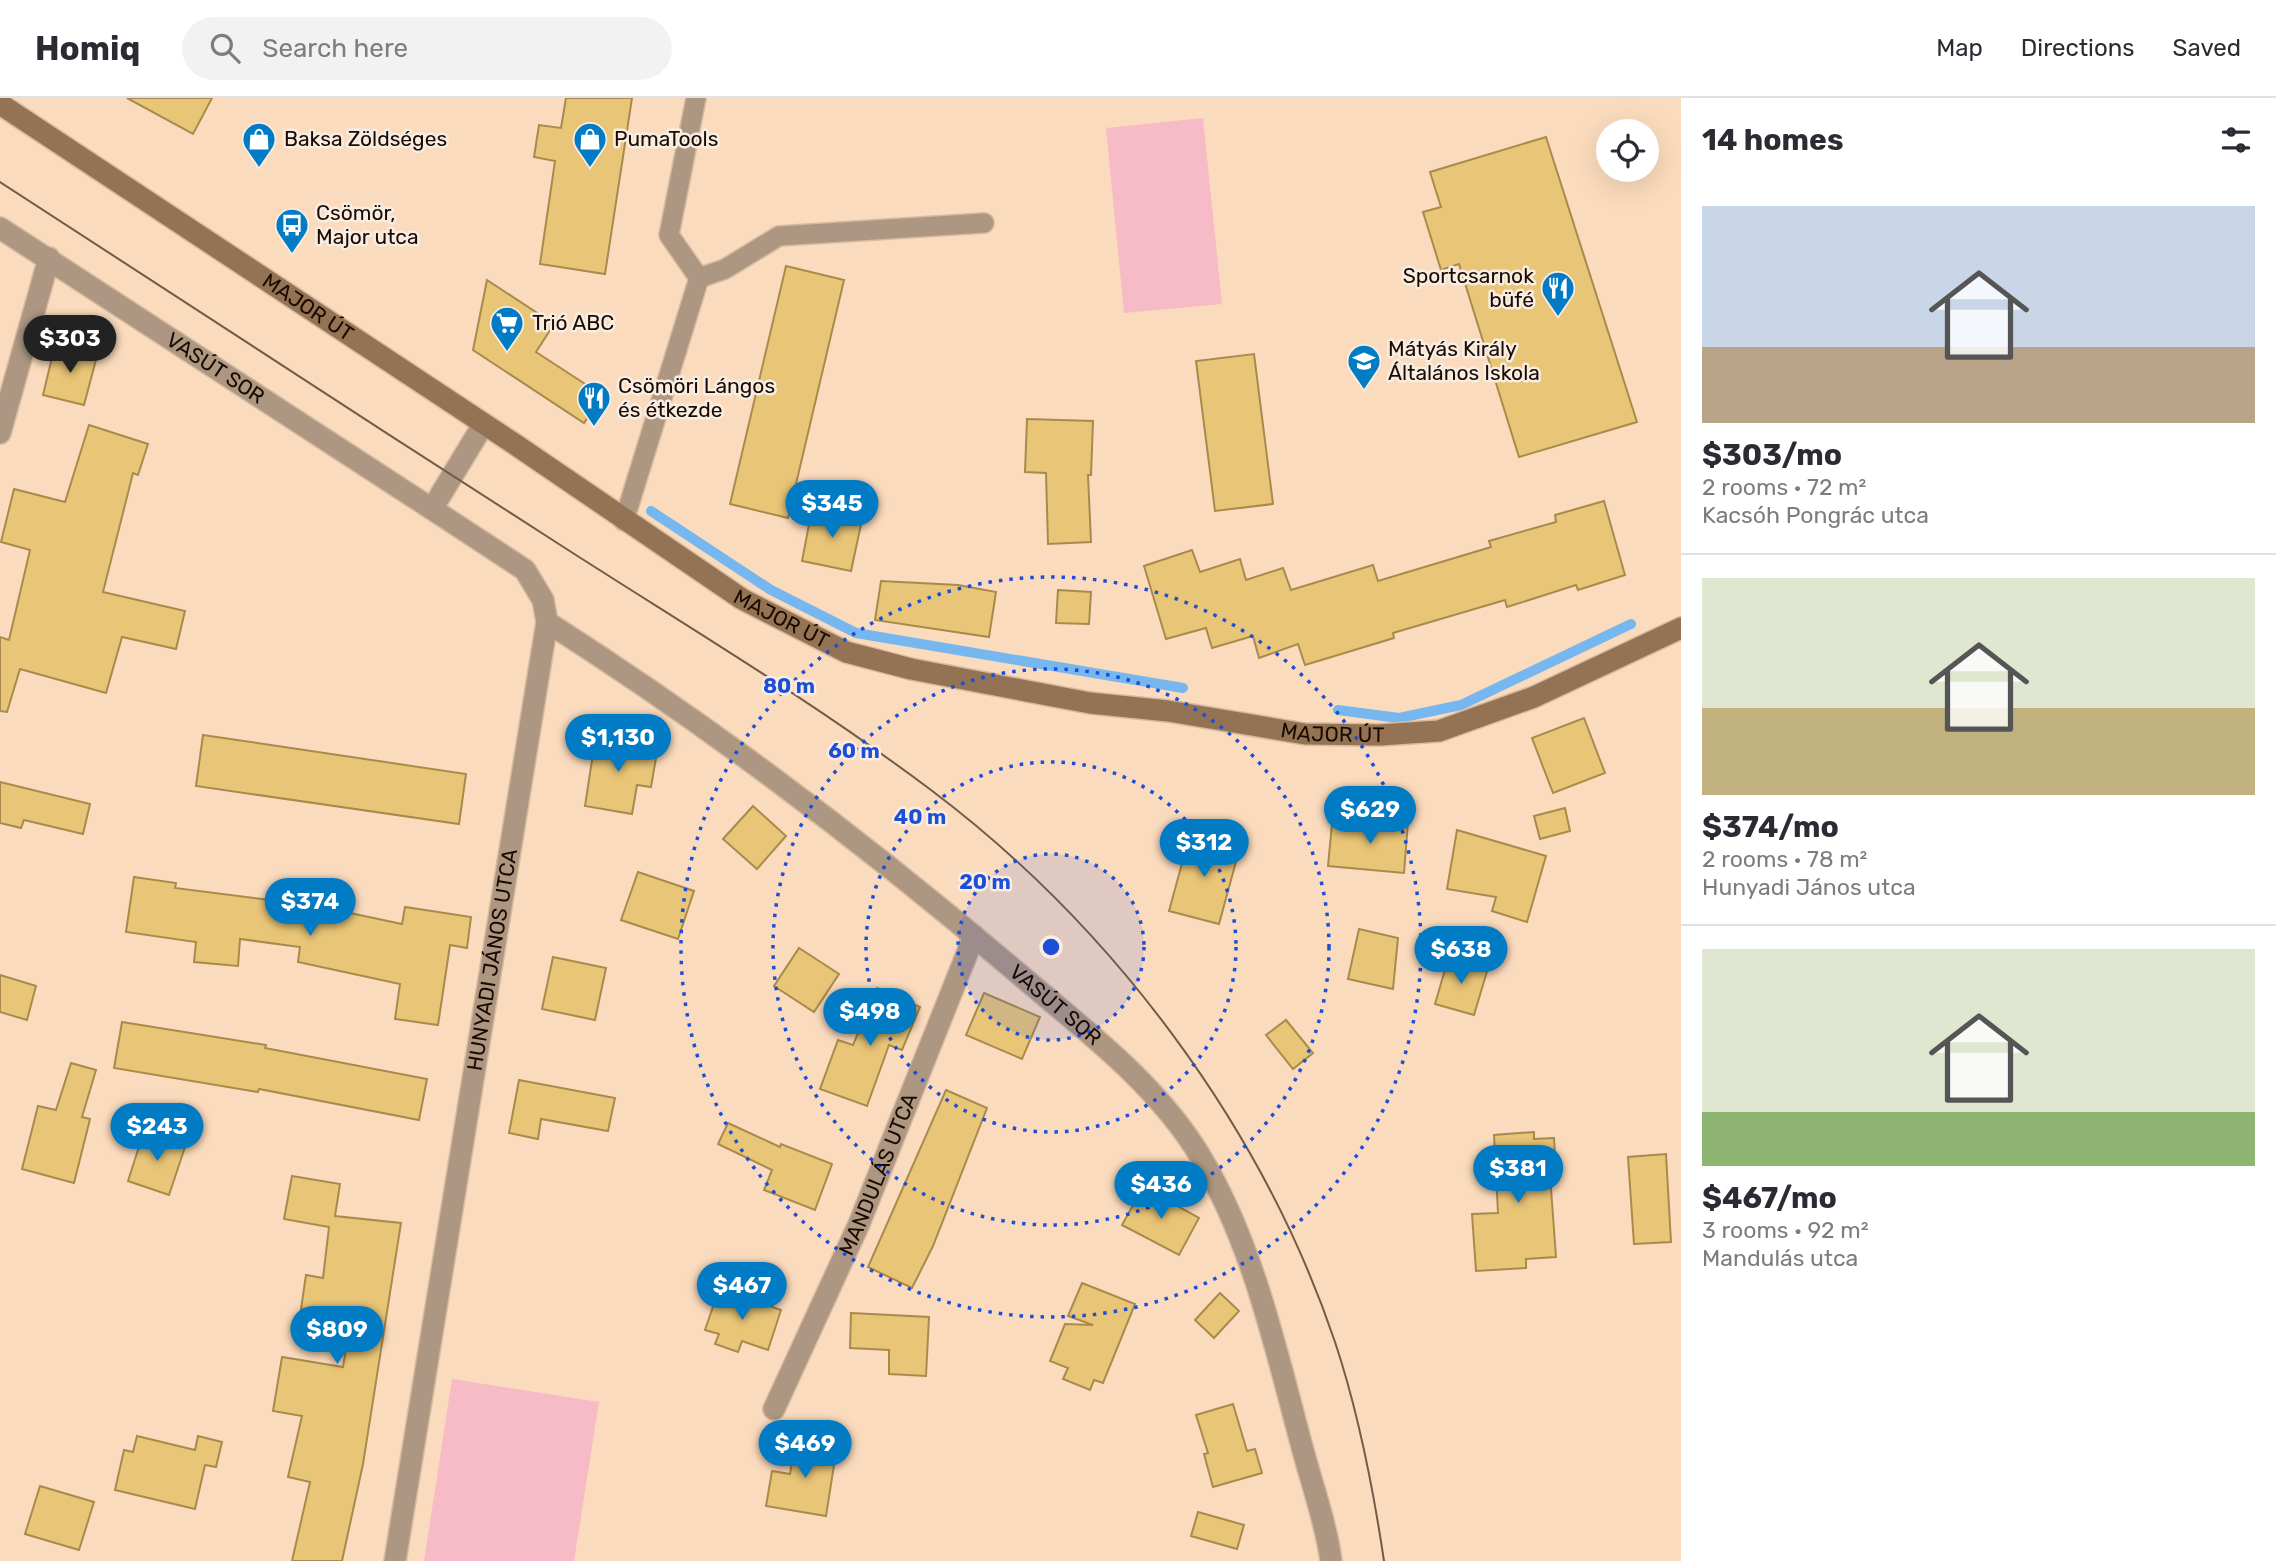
<!DOCTYPE html>
<meta charset="utf-8">
<style>
:root{--surface:#fff;--page:#f2f2f3;--text:#2b2b33;--muted:#7c7c81;--line:#e1e1e2;--accent:#007bc4}
body{margin:0;font-family:Rubik,sans-serif;background:var(--page);color:var(--text);height:100vh;display:flex;flex-direction:column;font-size:26px;white-space:nowrap}
*{box-sizing:border-box;margin:0}
p{font-size:23px;color:var(--muted)}
.icon{flex:none;width:38px;height:38px;fill:none;stroke:currentColor;stroke-width:2;stroke-linecap:round;stroke-linejoin:round}
.map{position:relative;flex:1;overflow:hidden}
.side{display:flex;flex-direction:column;background:var(--surface);width:595px}
.side>*{flex:none}
.controls{position:absolute;left:1596px;top:21px;display:grid;gap:14px}
.controls a{display:grid;place-items:center;width:63px;height:63px;border-radius:50%;background:var(--surface);box-shadow:0 7px 28px #0002;font-size:35px}
.price{position:absolute;translate:-50% -60px;padding:0 16px;border-radius:24px;background:var(--accent);color:#fff;font-size:23px;line-height:46px;filter:drop-shadow(0 2px 4px #0008)}
.price::after{content:'';position:absolute;left:50%;top:42px;width:21px;height:16px;margin-left:-10px;background:inherit;clip-path:polygon(0 0,100% 0,50% 100%)}
.price.active{background:#222;color:#fff}
ul{padding:0;list-style:none}
li{display:grid;align-content:center;gap:14px;height:371px;padding:0 21px}
li+li{border-top:2px solid var(--line)}
li span{display:grid;place-items:center;height:217px;border-radius:0px;color:#555}
li>.icon{margin-inline-start:auto}
span .icon{width:126px;height:126px;fill:#fffc;stroke-width:1}
li b{font-size:30px}
h2{display:flex;justify-content:space-between;align-items:center;height:84px;padding:0 21px;font-size:30px}
header{display:flex;align-items:center;gap:42px;box-sizing:border-box;height:98px;padding:0 35px;background:var(--surface);border-bottom:2px solid var(--line)}
header strong{font-size:33px}
nav{display:flex;gap:38px;margin-inline-start:auto;font-size:24px}
.search{width:490px;height:63px;background:var(--page);display:flex;align-items:center;gap:18px;box-sizing:border-box;padding:0 24px;border-radius:38px;color:var(--muted);font-size:26px}
main{display:flex;flex:1;min-height:0}
.map>svg:first-child{display:block}
.green{fill:#f6bbc6}
.lines{fill:none;stroke-linecap:round;stroke-linejoin:round}
.stream{stroke:#76b7f0;stroke-width:10}
.building{fill:#e9c577;stroke:#a88b4c;stroke-width:2}
.lane-casing{stroke:#d7ba9f;stroke-width:22}
.street-casing{stroke:#d7ba9f;stroke-width:24}
.secondary-casing{stroke:#d7ba9f;stroke-width:24}
.lane{stroke:#ad9782;stroke-width:19}
.street{stroke:#ad9782;stroke-width:21}
.secondary{stroke:#937353;stroke-width:21}
.tram{stroke:#715b49;stroke-width:2}
.ring{fill:none;stroke:#1d4ed8;stroke-width:3.5;stroke-dasharray:3.5 7}
.labels{text-anchor:middle;stroke-width:5;stroke-linejoin:round;paint-order:stroke}
.poi-label{font-size:21px;fill:#1b0a00;stroke:#f8ede3;text-anchor:start}
.street-label{font-size:21px;fill:#1b0a00;stroke:#f8ede3}
.centre{fill:#1d4ed8;stroke:#f8ede3;stroke-width:3.5}
.ring-label{font-size:21px;text-anchor:middle;font-weight:bold;fill:#1d4ed8;stroke:#f8ede3;stroke-width:5;stroke-linejoin:round;paint-order:stroke}
</style>
<header>
<strong>Homiq</strong>
<div class="search"><svg class="icon" aria-label="search" viewBox="0 0 24 24"><circle cx="10" cy="10" r="6"/><path d="M15 15l6 6"/></svg>Search here</div>
<nav><a>Map</a><a>Directions</a><a>Saved</a></nav>
</header>
<main>
<div class="map">
<svg width="1681" height="1463" viewBox="0 0 1681 1463">
<rect width="100%" height="100%" fill="#fbdbbd"/>
<g class="green">
<polygon points="1203,20 1222,206 1124,215 1106,30"/>
<polygon points="452,1281 599,1304 574,1463 424,1463"/>
</g>
<g class="lines">
<g class="stream">
<polyline points="651,413 771,492 856,535 1183,590"/>
<polyline points="1338,612 1399,620 1461,607 1631,526"/>
</g>
</g>
<g class="building">
<polygon points="127,0 212,0 193,36"/>
<polygon points="566,0 632,0 605,176 540,166 555,63 534,59 539,27 561,30"/>
<polygon points="1546,39 1637,324 1519,359 1459,166 1441,172 1423,114 1441,109 1430,74"/>
<polygon points="786,168 844,182 788,420 730,406"/>
<polygon points="487,182 554,226 536,254 602,297 584,325 473,252"/>
<polygon points="55,247 97,258 84,307 43,297"/>
<polygon points="1254,256 1273,406 1215,413 1196,263"/>
<polygon points="1027,321 1093,323 1091,377 1088,377 1091,444 1048,446 1046,375 1025,374"/>
<polygon points="89,327 148,346 138,377 133,375 103,494 185,513 176,551 122,539 106,595 20,571 7,614 0,613 0,539 9,542 30,452 1,444 14,391 65,404"/>
<polygon points="1604,403 1625,477 1578,492 1576,487 1507,509 1505,502 1393,535 1394,540 1305,567 1298,546 1259,560 1253,538 1212,550 1206,530 1166,541 1144,468 1192,452 1200,474 1240,461 1246,482 1283,470 1291,492 1373,467 1378,483 1491,449 1489,443 1556,424 1555,417"/>
<polygon points="812,411 862,422 851,473 802,463"/>
<polygon points="881,483 958,487 996,494 989,539 875,522"/>
<polygon points="1058,492 1091,494 1089,526 1056,525"/>
<polygon points="1584,620 1605,675 1553,695 1532,640"/>
<polygon points="596,636 644,644 641,658 656,660 651,689 637,687 632,716 585,708"/>
<polygon points="203,637 466,676 459,726 196,688"/>
<polygon points="0,684 90,706 83,736 24,722 21,730 0,725"/>
<polygon points="753,708 786,738 757,771 723,741"/>
<polygon points="1565,710 1570,733 1540,741 1534,718"/>
<polygon points="1358,720 1408,724 1404,775 1328,768 1332,726 1357,728"/>
<polygon points="1457,732 1546,758 1527,824 1492,813 1496,799 1447,791"/>
<polygon points="1190,736 1240,749 1219,826 1169,813"/>
<polygon points="638,774 694,793 678,841 621,822"/>
<polygon points="134,779 176,785 175,790 317,808 402,826 405,809 471,819 467,850 450,847 438,927 395,921 400,886 298,864 300,849 240,841 238,868 194,864 196,844 126,834"/>
<polygon points="1359,831 1398,840 1393,891 1348,881"/>
<polygon points="799,850 839,876 814,914 774,888"/>
<polygon points="1449,858 1488,870 1474,917 1435,906"/>
<polygon points="553,859 606,870 595,922 542,911"/>
<polygon points="0,877 36,888 27,922 0,914"/>
<polygon points="877,890 920,909 902,952 889,947 867,1008 820,991 838,942 853,947"/>
<polygon points="984,895 1040,919 1022,961 966,937"/>
<polygon points="1286,922 1313,955 1293,971 1266,937"/>
<polygon points="122,924 266,947 265,950 427,981 419,1022 259,991 258,994 114,970"/>
<polygon points="71,965 96,972 82,1019 90,1021 74,1085 22,1071 38,1008 56,1012"/>
<polygon points="519,982 615,1000 608,1033 541,1021 538,1041 509,1035"/>
<polygon points="946,992 987,1010 933,1148 912,1190 868,1169"/>
<polygon points="728,1025 780,1049 781,1046 832,1066 815,1112 764,1092 772,1072 718,1046"/>
<polygon points="144,1033 186,1046 169,1097 128,1083"/>
<polygon points="1534,1034 1534,1041 1554,1040 1556,1077 1550,1077 1556,1159 1526,1161 1526,1170 1476,1173 1472,1116 1498,1115 1494,1037"/>
<polygon points="1666,1056 1671,1144 1634,1146 1628,1059"/>
<polygon points="292,1078 340,1086 335,1118 401,1125 363,1366 342,1463 292,1463 310,1384 288,1379 302,1318 273,1313 282,1259 343,1269 351,1219 301,1211 306,1177 323,1180 329,1129 284,1121"/>
<polygon points="1143,1089 1199,1120 1179,1157 1122,1127"/>
<polygon points="1082,1185 1135,1206 1103,1285 1094,1282 1090,1292 1063,1281 1068,1270 1050,1263 1065,1226 1093,1227 1068,1218"/>
<polygon points="719,1191 781,1212 768,1252 742,1243 738,1254 715,1246 719,1236 705,1232"/>
<polygon points="1220,1195 1239,1213 1214,1240 1195,1222"/>
<polygon points="851,1215 929,1219 926,1278 889,1276 889,1252 850,1250"/>
<polygon points="1233,1306 1247,1353 1255,1351 1262,1375 1213,1389 1204,1356 1208,1355 1196,1317"/>
<polygon points="137,1338 195,1352 198,1338 222,1344 216,1369 205,1367 195,1411 115,1392 124,1352 133,1354"/>
<polygon points="796,1341 837,1348 826,1418 766,1408 772,1373 790,1376"/>
<polygon points="40,1388 94,1404 79,1452 25,1436"/>
<polygon points="1198,1414 1244,1427 1237,1451 1191,1438"/>
</g>
<g class="lines">
<defs>
<g id="lane">
<polyline points="699,180 725,171 779,138 984,125"/>
<polyline points="624,423 699,180 669,137 696,0"/>
</g>
<g id="street">
<path id="s1" d="M 0,130 L 432,411"/>
<polyline points="0,335 49,160"/>
<path id="s2" d="M 547,524 C 713,630 869,748 1019,876 C 1083,931 1154,983 1199,1056 C 1252,1143 1275,1248 1301,1345 C 1311,1384 1326,1424 1331,1463"/>
<path id="s3" d="M 774,1311 L 859,1126 L 974,838"/>
<path id="s4" d="M 395,1463 L 547,524 L 543,502 L 525,472 L 432,411 L 483,327"/>
</g>
<g id="secondary">
<path id="s5" d="M 0,6 L 516,347 L 742,501 L 846,554 L 911,571 L 1090,605 L 1168,613 L 1305,636 L 1380,637 L 1439,633 L 1534,599 L 1681,530"/>
</g>
</defs>
<use href="#lane" class="lane-casing"/>
<use href="#street" class="street-casing"/>
<use href="#secondary" class="secondary-casing"/>
<use href="#lane" class="lane"/>
<use href="#street" class="street"/>
<use href="#secondary" class="secondary"/>
<path class="tram" d="M 0,84 C 188,206 376,329 565,450 C 688,529 814,604 931,692 C 1113,829 1262,1028 1335,1244 C 1359,1316 1373,1389 1384,1463"/>
</g>
<circle cx="1051" cy="849" r="93" fill="#1d4ed8" fill-opacity=".12"/>
<g class="ring">
<circle cx="1051" cy="849" r="93"/>
<circle cx="1051" cy="849" r="185"/>
<circle cx="1051" cy="849" r="278"/>
<circle cx="1051" cy="849" r="370"/>
</g>
<defs>
<symbol id="shop-pin" viewBox="-11 -11 22 30"><path d="M0 17L-7.5 6A9.5 9.5 0 1 1 7.5 6Z" fill="#007bc4" stroke="#f8ede3"/><path d="M-5-2.5h2.3a2.7 3.5 0 0 1 5.4 0H5L5.5 6h-11ZM-1.5-2.5h3a1.5 2.3 0 0 0-3 0Z" fill="#fff"/></symbol>
<symbol id="bus-pin" viewBox="-11 -11 22 30"><path d="M0 17L-7.5 6A9.5 9.5 0 1 1 7.5 6Z" fill="#007bc4" stroke="#f8ede3"/><path d="M-5-6H5V4H4V6H2V4H-2V6H-4V4H-5ZM-3.5-4V0h7V-4ZM-3.5 1.2v1.5H-2V1.2ZM2 1.2v1.5H3.5V1.2Z" fill="#fff"/></symbol>
<symbol id="restaurant-pin" viewBox="-11 -11 22 30"><path d="M0 17L-7.5 6A9.5 9.5 0 1 1 7.5 6Z" fill="#007bc4" stroke="#f8ede3"/><path d="M-5-6h1v4h1v-4h1v4h1v-4h1v5L-1.5 .5V6h-2V.5L-5-1ZM5-6V6H3V1.5H1.5Q1.5-4 5-6Z" fill="#fff"/></symbol>
<symbol id="supermarket-pin" viewBox="-11 -11 22 30"><path d="M0 17L-7.5 6A9.5 9.5 0 1 1 7.5 6Z" fill="#007bc4" stroke="#f8ede3"/><path d="M-6-5.5h2.5l.6 2H6L4.5 2H-2.5L-4.4-4H-6ZM-1.5 3.2a1.3 1.3 0 1 0 .1 0ZM3 3.2a1.3 1.3 0 1 0 .1 0Z" fill="#fff"/></symbol>
<symbol id="school-pin" viewBox="-11 -11 22 30"><path d="M0 17L-7.5 6A9.5 9.5 0 1 1 7.5 6Z" fill="#007bc4" stroke="#f8ede3"/><path d="M0-5L7-2L0 1L-7-2ZM-4 1L0 2.5L4 1V4Q0 6-4 4Z" fill="#fff"/></symbol>
</defs>
<g fill-rule="evenodd">
<use href="#shop-pin" x="240" y="22" width="38" height="52"/>
<use href="#shop-pin" x="571" y="22" width="38" height="52"/>
<use href="#bus-pin" x="273" y="108" width="38" height="52"/>
<use href="#restaurant-pin" x="1539" y="171" width="38" height="52"/>
<use href="#supermarket-pin" x="488" y="206" width="38" height="52"/>
<use href="#school-pin" x="1345" y="244" width="38" height="52"/>
<use href="#restaurant-pin" x="575" y="281" width="38" height="52"/>
</g>
<g class="labels">
<g class="poi-label">
<text x="284" y="48">Baksa Zöldséges</text>
<text x="614" y="48">PumaTools</text>
<text x="316" y="122">Csömör,<tspan x="316" dy="24">Major utca</tspan></text>
<text x="1534" y="185" text-anchor="end">Sportcsarnok<tspan x="1534" dy="24">büfé</tspan></text>
<text x="532" y="232">Trió ABC</text>
<text x="1388" y="258">Mátyás Király<tspan x="1388" dy="24">Általános Iskola</tspan></text>
<text x="618" y="295">Csömöri Lángos<tspan x="618" dy="24">és étkezde</tspan></text>
</g>
<g class="street-label">
<text dy="7" stroke="none"><textPath href="#s5" startOffset="369">MAJOR ÚT</textPath></text>
<text dy="7" stroke="none"><textPath href="#s1" startOffset="257">VASÚT SOR</textPath></text>
<text dy="7" stroke="none"><textPath href="#s5" startOffset="936">MAJOR ÚT</textPath></text>
<text dy="7" stroke="none"><textPath href="#s5" startOffset="1503">MAJOR ÚT</textPath></text>
<text dy="7" stroke="none"><textPath href="#s4" startOffset="609">HUNYADI JÁNOS UTCA</textPath></text>
<text dy="7" stroke="none"><textPath href="#s2" startOffset="637">VASÚT SOR</textPath></text>
<text dy="7" stroke="none"><textPath href="#s3" startOffset="257">MANDULÁS UTCA</textPath></text>
</g>
</g>
<circle cx="1051" cy="849" r="10" class="centre"/>
<g class="ring-label">
<text x="789" y="595">80 m</text>
<text x="854" y="660">60 m</text>
<text x="920" y="726">40 m</text>
<text x="985" y="791">20 m</text>
</g>
</svg>
<div class="controls">
<a><svg class="icon" aria-label="locate" viewBox="0 0 24 24"><circle cx="12" cy="12" r="6"/><path d="M12 2v4M12 18v4M2 12h4M18 12h4"/></svg></a>
</div>
<b class="price active" style="left:70px;top:277px">$303</b>
<b class="price" style="left:832px;top:442px">$345</b>
<b class="price" style="left:618px;top:676px">$1,130</b>
<b class="price" style="left:1370px;top:748px">$629</b>
<b class="price" style="left:1204px;top:781px">$312</b>
<b class="price" style="left:310px;top:840px">$374</b>
<b class="price" style="left:1461px;top:888px">$638</b>
<b class="price" style="left:870px;top:950px">$498</b>
<b class="price" style="left:157px;top:1065px">$243</b>
<b class="price" style="left:1518px;top:1107px">$381</b>
<b class="price" style="left:1161px;top:1123px">$436</b>
<b class="price" style="left:742px;top:1224px">$467</b>
<b class="price" style="left:337px;top:1268px">$809</b>
<b class="price" style="left:805px;top:1382px">$469</b>
</div>
<section class="side">
<h2>14 homes<svg class="icon" aria-label="filters" viewBox="0 0 24 24"><path d="M4 7h16M4 17h16"/><circle cx="9" cy="7" r="2"/><circle cx="15" cy="17" r="2"/></svg></h2>
<ul>
<li><span style="background:linear-gradient(#c9d6e8 65%,#b9a48a 0)"><svg class="icon" aria-label="home" viewBox="0 0 24 24"><path d="M3 11l9-7 9 7M6 9v11h12V9"/></svg></span><div><b>$303/mo</b><p>2 rooms · 72 m²</p><p>Kacsóh Pongrác utca</p></div></li>
<li><span style="background:linear-gradient(#dfe7d0 60%,#c2b280 0)"><svg class="icon" aria-label="home" viewBox="0 0 24 24"><path d="M3 11l9-7 9 7M6 9v11h12V9"/></svg></span><div><b>$374/mo</b><p>2 rooms · 78 m²</p><p>Hunyadi János utca</p></div></li>
<li><span style="background:linear-gradient(#dfe7d0 75%,#8fb573 0)"><svg class="icon" aria-label="home" viewBox="0 0 24 24"><path d="M3 11l9-7 9 7M6 9v11h12V9"/></svg></span><div><b>$467/mo</b><p>3 rooms · 92 m²</p><p>Mandulás utca</p></div></li>
</ul>
</section>
</main>
